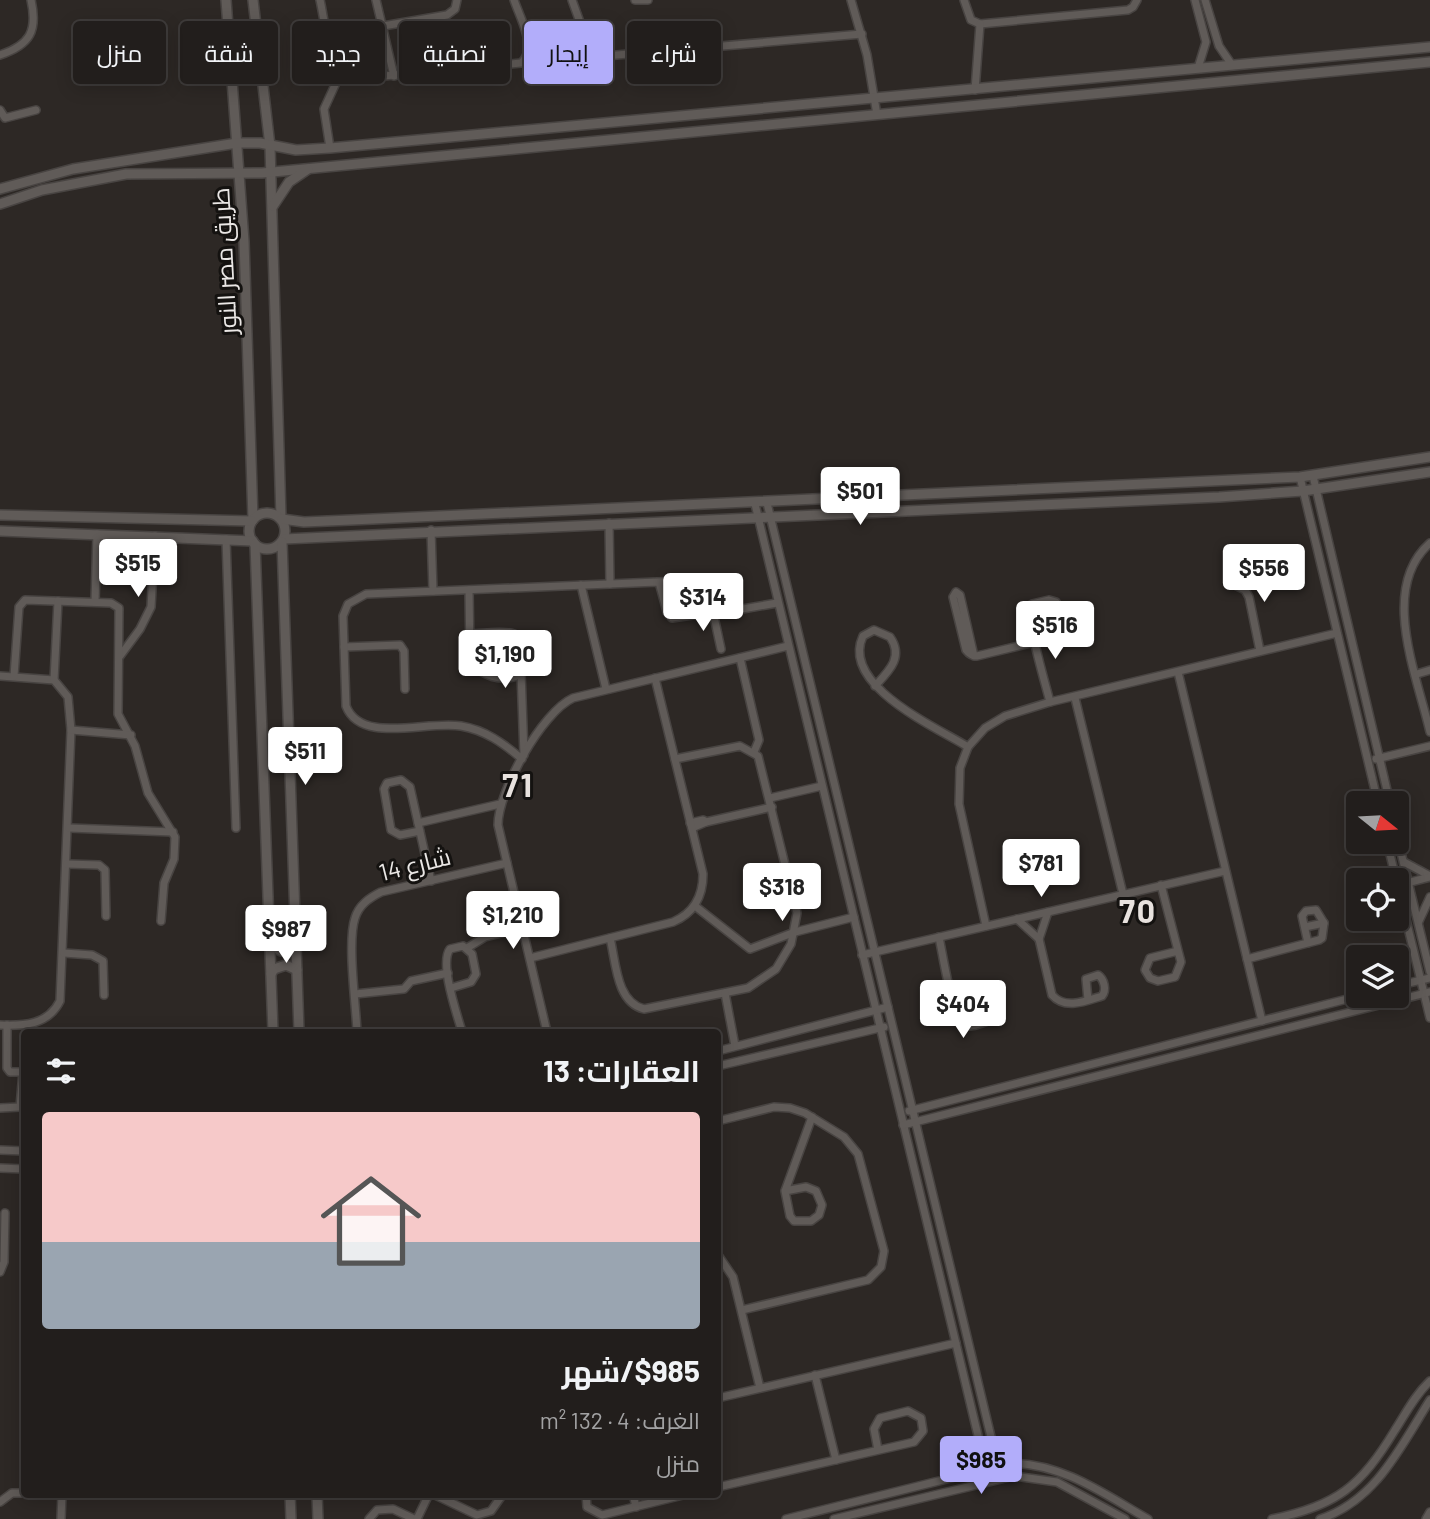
<!DOCTYPE html>
<html lang="ar">
<meta charset="utf-8">
<style>
:root{--surface:#221e1c;--page:#2a2725;--text:#f1f3f6;--muted:#a2a2a3;--line:#3f3c3b;--accent:#b2adfa}
body{margin:0;font-family:Barlow,Cairo,sans-serif;background:var(--page);color:var(--text);direction:rtl;height:100vh;display:flex;flex-direction:column;font-size:26px;white-space:nowrap}
*{box-sizing:border-box;margin:0}
p{font-size:23px;color:var(--muted)}
.icon{flex:none;width:38px;height:38px;fill:none;stroke:currentColor;stroke-width:2;stroke-linecap:round;stroke-linejoin:round}
.map{position:relative;flex:1;overflow:hidden;direction:ltr}
.sheet{position:absolute;left:21px;top:1029px;width:700px;height:469px;display:flex;flex-direction:column;background:var(--surface);border-radius:7px;box-shadow:0 4px 18px #0003,0 0 0 2px var(--line);direction:rtl}
.sheet>*{flex:none}
.guide{position:absolute;left:21px;top:21px;width:700px;height:63px;direction:rtl;display:flex;gap:14px}
.needle{width:46px;rotate:108deg}
.buttons{position:absolute;left:1346px;top:791px;display:grid;gap:14px}
.buttons a{display:grid;place-items:center;width:63px;height:63px;border-radius:7px;background:var(--surface);box-shadow:0 4px 18px #0003,0 0 0 2px var(--line);font-size:35px}
.price{position:absolute;translate:-50% -60px;padding:0 16px;border-radius:7px;background:#fff;color:#222;font-size:23px;line-height:46px;filter:drop-shadow(0 2px 4px #0008)}
.price::after{content:'';position:absolute;left:50%;top:42px;width:21px;height:16px;margin-left:-10px;background:inherit;clip-path:polygon(0 0,100% 0,50% 100%)}
.price.current{background:var(--accent);color:#111}
ul{padding:0;list-style:none}
li{display:grid;align-content:center;gap:14px;height:371px;padding:0 21px}
li span{display:grid;place-items:center;height:217px;border-radius:7px;color:#555}
li>.icon{margin-inline-start:auto}
span .icon{width:126px;height:126px;fill:#fffc;stroke-width:1}
li b{font-size:30px}
h2{display:flex;justify-content:space-between;align-items:center;height:84px;padding:0 21px;font-size:30px}
.chip{padding:0 24px;border-radius:7px;background:var(--surface);box-shadow:0 4px 18px #0003,0 0 0 2px var(--line);font-size:24px;line-height:63px}
.chip.current{background:var(--accent);color:#111}
.map>svg:first-child{display:block}
.lines{fill:none;stroke-linecap:round;stroke-linejoin:round}
.minor-casing{stroke:#484442;stroke-width:10}
.tertiary-casing{stroke:#484442;stroke-width:12}
.minor{stroke:#605b58;stroke-width:7}
.tertiary{stroke:#605b58;stroke-width:9}
.labels{text-anchor:middle;stroke-width:6;stroke-linejoin:round;paint-order:stroke}
.street-label{font-size:24px;fill:#eae7e5;stroke:#141210}
.district-label{font-size:32px;font-weight:bold;letter-spacing:2px;fill:#e8e2de;stroke:#141210}
</style>
<div class="map">
<svg width="1430" height="1519" viewBox="0 0 1430 1519">
<rect width="100%" height="100%" fill="#2d2825"/>
<g class="lines">
<defs>
<g id="minor">
<path d="M 320,0 C 325,21 329,74 352,79 L 521,63 C 538,48 520,18 514,0"/>
<polyline points="376,0 394,76"/>
<polyline points="572,0 589,47 605,56 862,34"/>
<polyline points="635,0 648,0"/>
<polyline points="851,0 867,55 877,115"/>
<polyline points="964,0 971,20 980,24 1128,10 1133,7 1137,0"/>
<polyline points="1195,0 1206,42 1198,68"/>
<polyline points="1205,0 1219,46 1232,65"/>
<polyline points="383,26 447,15 455,9 457,0"/>
<path d="M 0,55 C 30,45 38,31 31,0"/>
<polyline points="975,90 980,24"/>
<polyline points="0,110 5,118 36,110"/>
<polyline points="330,148 324,109 340,74"/>
<polyline points="1313,476 1390,803"/>
<polyline points="1300,477 1378,803"/>
<polyline points="767,503 998,1466"/>
<polyline points="755,504 986,1469"/>
<polyline points="609,523 610,584"/>
<polyline points="431,530 433,591"/>
<polyline points="226,539 236,828"/>
<path d="M 1430,543 C 1379,588 1417,675 1430,732"/>
<polyline points="581,585 606,689"/>
<polyline points="1235,585 1245,590 1249,597 1260,651"/>
<path d="M 469,590 L 470,658 C 475,675 507,685 521,673 C 529,665 525,638 514,634 C 502,630 482,634 470,634"/>
<polyline points="95,602 97,534"/>
<polyline points="719,608 731,611 777,603"/>
<polyline points="713,612 721,649"/>
<path d="M 1032,627 L 1057,619 L 1060,609 L 1056,602 L 1049,600 L 1032,604 C 1024,615 1046,685 1050,702"/>
<polyline points="344,647 400,645 404,651 405,689"/>
<polyline points="120,656 140,629 151,607 155,536"/>
<path d="M 974,656 L 960,595 L 956,592 L 953,597 L 966,650 C 969,654 972,656 977,656 L 1035,642"/>
<polyline points="740,658 759,740 754,752"/>
<polyline points="521,672 524,755"/>
<polyline points="1178,672 1262,1021"/>
<polyline points="1417,674 1430,670"/>
<path d="M 0,676 L 54,680 L 68,697 L 71,730 L 60,1001 C 48,1025 24,1026 0,1025"/>
<polyline points="14,676 19,607 25,600 111,603 119,608 118,714 135,746 148,793 175,837 174,859 164,883 161,921"/>
<polyline points="54,680 58,601"/>
<path d="M 875,686 C 889,671 904,657 890,637 L 874,630 L 863,636 C 840,685 936,727 968,747"/>
<polyline points="1075,698 1123,894"/>
<polyline points="71,730 131,735"/>
<path d="M 522,759 C 503,743 485,730 461,726 C 427,720 361,745 346,706 L 343,616 L 348,604 L 366,594 L 705,580 L 719,588 L 720,605 L 713,612 L 672,618 L 667,612 L 659,582"/>
<polyline points="1376,759 1430,746"/>
<polyline points="770,798 822,786"/>
<polyline points="706,822 772,807"/>
<polyline points="418,823 500,804"/>
<polyline points="690,823 703,820 706,822 692,828"/>
<polyline points="69,828 173,832"/>
<polyline points="420,831 400,835 391,830 384,789 387,783 401,780 410,787 431,881"/>
<polyline points="1396,832 1430,972"/>
<polyline points="1387,842 1430,1018"/>
<polyline points="1404,862 1430,876"/>
<polyline points="67,864 99,865 105,870 106,916"/>
<polyline points="1407,883 1430,877"/>
<polyline points="1161,885 1181,962 1175,977 1158,981 1150,978 1145,970 1150,958 1178,951"/>
<polyline points="695,906 750,949 795,932 854,917"/>
<path d="M 1048,912 L 1039,939 L 1052,995 C 1065,1010 1086,1001 1102,996 C 1107,990 1104,979 1098,975 L 1086,979 L 1088,1000"/>
<polyline points="1017,919 1039,939"/>
<polyline points="1419,921 1430,897"/>
<polyline points="986,926 959,804 960,768 968,747 985,728 1005,716 1050,702 1337,633"/>
<polyline points="1305,927 1324,923"/>
<path d="M 939,937 C 942,951 953,1020 963,1025 C 969,1028 979,1024 985,1022 L 990,1016 L 988,1005 L 982,999 L 954,1005"/>
<path d="M 610,938 C 616,962 616,1002 644,1009 L 748,988 L 776,969 L 791,944 L 797,913 L 758,756 L 740,746 L 675,759"/>
<polyline points="467,948 485,937 522,928"/>
<polyline points="64,953 92,955 103,961 104,995"/>
<polyline points="862,955 1225,871"/>
<path d="M 530,958 L 673,922 C 694,913 703,897 703,874 L 655,678"/>
<polyline points="1247,959 1319,940 1322,938 1324,923 1316,910 1306,911 1302,916 1308,943"/>
<polyline points="1396,986 1430,978"/>
<path d="M 451,988 L 471,982 L 476,974 L 472,954 L 463,946 L 450,949 C 439,963 457,1014 462,1032"/>
<polyline points="725,993 735,1046"/>
<polyline points="355,994 404,989 411,981 448,973"/>
<polyline points="7,1025 7,1068 10,1072 24,1072"/>
<path d="M 357,1032 C 356,1005 347,942 355,918 C 359,905 369,898 381,892 L 507,863"/>
<path d="M 547,1032 L 498,825 C 498,791 542,712 573,698 L 788,646"/>
<polyline points="718,1051 888,1007"/>
<polyline points="718,1066 884,1027"/>
<polyline points="0,1108 20,1107 23,1072"/>
<polyline points="909,1111 1359,996"/>
<polyline points="718,1121 774,1107 790,1108 805,1113 844,1137 858,1154 884,1251 881,1267 868,1280 742,1310"/>
<polyline points="903,1125 1430,992"/>
<polyline points="0,1150 24,1151"/>
<polyline points="0,1168 24,1169"/>
<polyline points="785,1191 790,1216 794,1221 811,1221 819,1215 822,1205 816,1191 806,1187 785,1191 812,1117"/>
<polyline points="718,1255 733,1277 760,1388"/>
<polyline points="0,1272 4,1262 5,1213"/>
<polyline points="815,1375 836,1460"/>
<polyline points="718,1398 956,1343"/>
<polyline points="718,1487 914,1442 923,1431 921,1418 908,1411 880,1418 874,1429 878,1450"/>
<polyline points="433,1494 477,1515 491,1511 503,1494"/>
<polyline points="586,1494 587,1507 602,1515 687,1494"/>
<polyline points="633,1494 636,1507"/>
<polyline points="0,1502 12,1493 24,1493"/>
<polyline points="61,1519 62,1494"/>
<polyline points="369,1519 377,1510 393,1509 414,1519"/>
<polyline points="417,1519 429,1494"/>
<path d="M 786,1519 L 1011,1463 C 1064,1464 1104,1494 1148,1519"/>
<polyline points="834,1519 1014,1476 1057,1482 1125,1519"/>
<path d="M 1272,1519 C 1337,1506 1361,1486 1395,1430 C 1406,1413 1415,1395 1430,1381"/>
<path d="M 1320,1519 C 1376,1501 1401,1446 1430,1400"/>
<polyline points="1426,1519 1430,1512"/>
</g>
<g id="tertiary">
<polyline points="226,0 244,241 253,520"/>
<polyline points="253,0 270,146 281,518"/>
<polyline points="0,189 73,169 237,143 260,143 296,150 330,148 1430,47"/>
<polyline points="0,204 42,190 126,174 262,173 1430,62"/>
<polyline points="273,206 289,182 308,169"/>
<circle cx="267" cy="531" r="18"/>
<polyline points="0,515 252,521"/>
<polyline points="282,519 304,522 351,520 1300,477 1430,457"/>
<polyline points="0,531 253,541"/>
<polyline points="284,539 1219,497 1303,491 1430,472"/>
<polyline points="282,542 299,1032"/>
<polyline points="255,544 273,1032"/>
<polyline points="270,945 281,951 292,947 296,942"/>
<polyline points="271,974 274,969 286,965 297,970"/>
<polyline points="290,1494 291,1519"/>
<polyline points="317,1494 318,1519"/>
</g>
</defs>
<use href="#minor" class="minor-casing"/>
<use href="#tertiary" class="tertiary-casing"/>
<use href="#minor" class="minor"/>
<use href="#tertiary" class="tertiary"/>
</g>
<g class="labels">
<g class="street-label">
<text transform="translate(225 261) rotate(-93)" y="8">طريق مصر النور</text>
<text transform="translate(415 865) rotate(-14)" y="8">شارع 14</text>
</g>
<g class="district-label">
<text x="518" y="797">71</text>
<text x="1138" y="923">70</text>
</g>
</g>
</svg>
<div class="buttons">
<a><svg class="needle" viewBox="-14 -14 28 28"><path d="M0-13l5 13h-10z" fill="#e53935"/><path d="M0 13l5-13h-10z" fill="#a2a2a3"/></svg></a>
<a><svg class="icon" aria-label="locate" viewBox="0 0 24 24"><circle cx="12" cy="12" r="6"/><path d="M12 2v4M12 18v4M2 12h4M18 12h4"/></svg></a>
<a><svg class="icon" aria-label="layers" viewBox="0 0 24 24"><path d="M12 4l9 5-9 5-9-5zM3 14l9 5 9-5"/></svg></a>
</div>
<b class="price" style="left:860px;top:527px">$501</b>
<b class="price" style="left:138px;top:599px">$515</b>
<b class="price" style="left:1264px;top:604px">$556</b>
<b class="price" style="left:703px;top:633px">$314</b>
<b class="price" style="left:1055px;top:661px">$516</b>
<b class="price" style="left:505px;top:690px">$1,190</b>
<b class="price" style="left:305px;top:787px">$511</b>
<b class="price" style="left:1041px;top:899px">$781</b>
<b class="price" style="left:782px;top:923px">$318</b>
<b class="price" style="left:513px;top:951px">$1,210</b>
<b class="price" style="left:286px;top:965px">$987</b>
<b class="price" style="left:963px;top:1040px">$404</b>
<b class="price current" style="left:981px;top:1496px">$985</b>
<div class="guide">
<a class="chip">شراء</a>
<a class="chip current">إيجار</a>
<a class="chip">تصفية</a>
<a class="chip">جديد</a>
<a class="chip">شقة</a>
<a class="chip">منزل</a>
</div>
<section class="sheet">
<h2>العقارات: 13<svg class="icon" aria-label="filters" viewBox="0 0 24 24"><path d="M4 7h16M4 17h16"/><circle cx="9" cy="7" r="2"/><circle cx="15" cy="17" r="2"/></svg></h2>
<ul>
<li><span style="background:linear-gradient(#f6c9c9 60%,#9aa5b1 0)"><svg class="icon" aria-label="home" viewBox="0 0 24 24"><path d="M3 11l9-7 9 7M6 9v11h12V9"/></svg></span><div><b>$985/شهر</b><p>الغرف: 4 · 132 m²</p><p>منزل</p></div></li>
</ul>
</section>
</div>
